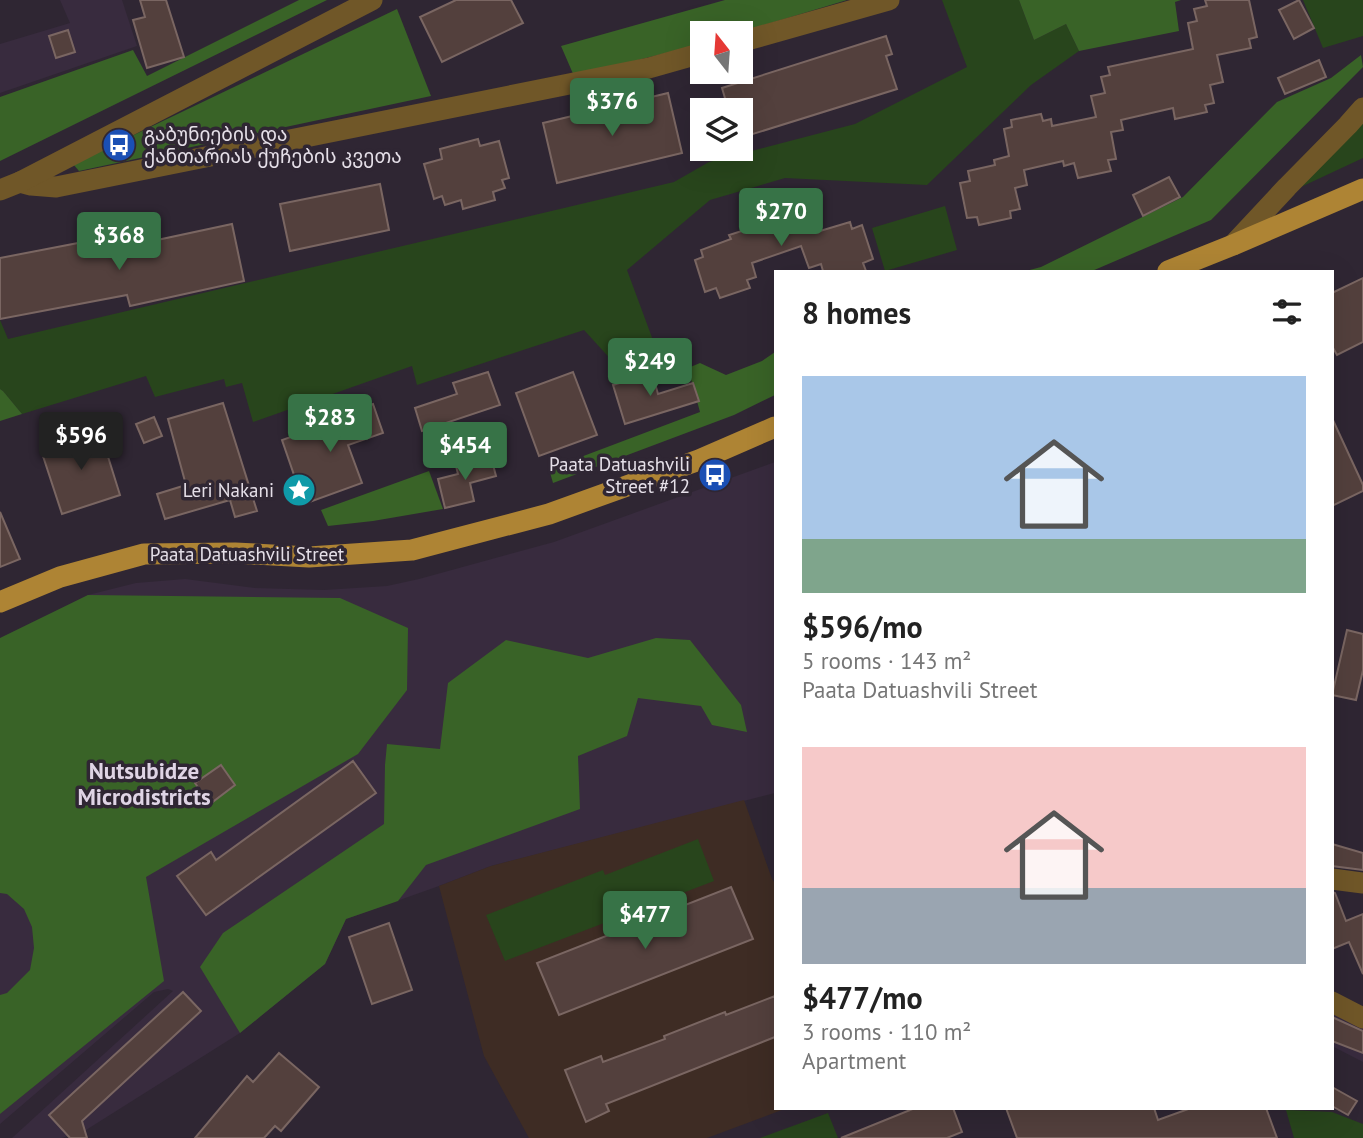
<!DOCTYPE html>
<meta charset="utf-8">
<style>
:root{--surface:#fff;--page:#f2f2f2;--text:#222;--muted:#767676;--accent:#377347}
body{margin:0;font-family:"PT Sans","Noto Sans Georgian",sans-serif;background:var(--page);color:var(--text);height:100vh;display:flex;flex-direction:column;font-size:26px;white-space:nowrap}
*{box-sizing:border-box;margin:0}
p{font-size:23px;color:var(--muted)}
.icon{flex:none;width:38px;height:38px;fill:none;stroke:currentColor;stroke-width:2;stroke-linecap:round;stroke-linejoin:round}
.map{position:relative;flex:1;overflow:hidden}
.drawer{position:absolute;left:774px;top:270px;width:560px;height:840px;display:flex;flex-direction:column;background:var(--surface);border-radius:0px;box-shadow:0 7px 28px #0002}
.drawer>*{flex:none}
.needle{width:46px;rotate:343deg}
.fabs{position:absolute;left:690px;top:21px;display:grid;gap:14px}
.fabs a{display:grid;place-items:center;width:63px;height:63px;border-radius:0px;background:var(--surface);box-shadow:0 7px 28px #0002;font-size:35px}
.price{position:absolute;translate:-50% -60px;padding:0 16px;border-radius:7px;background:var(--accent);color:#fff;font-size:23px;line-height:46px;filter:drop-shadow(0 2px 4px #0008)}
.price::after{content:'';position:absolute;left:50%;top:42px;width:21px;height:16px;margin-left:-10px;background:inherit;clip-path:polygon(0 0,100% 0,50% 100%)}
.price.on{background:#222;color:#fff}
ul{padding:0;list-style:none}
li{display:grid;align-content:center;gap:14px;height:371px;padding:0 28px}
li span{display:grid;place-items:center;height:217px;border-radius:0px;color:#555}
li>.icon{margin-inline-start:auto}
span .icon{width:126px;height:126px;fill:#fffc;stroke-width:1}
li b{font-size:30px}
h2{display:flex;justify-content:space-between;align-items:center;height:84px;padding:0 28px;font-size:30px}
.map>svg:first-child{display:block}
.built{fill:#382b3e}
.education{fill:#3e2c24}
.green{fill:#28451c}
.forest{fill:#396327}
.building{fill:#53403d;stroke:#7a6662;stroke-width:2}
.lines{fill:none;stroke-linecap:round;stroke-linejoin:round}
.minor{stroke:#705728;stroke-width:21}
.major{stroke:#ae8434;stroke-width:21}
.labels{text-anchor:middle;stroke-width:7;stroke-linejoin:round;paint-order:stroke}
.poi-label{font-size:19px;fill:#e5dfe8;stroke:#2f2633;text-anchor:end}
.street-label{font-size:19px;fill:#e5dfe8;stroke:#2f2633}
.quarter-label{font-size:23px;font-weight:bold;fill:#dfd4e5;stroke:#2f2633}
</style>
<div class="map">
<svg width="1363" height="1138" viewBox="0 0 1363 1138">
<rect width="100%" height="100%" fill="#2f2633"/>
<g class="built">
<polygon points="60,0 122,0 137,46 0,93 0,44 70,23"/>
<polygon points="775,462 775,793 491,866 439,886 346,919 325,964 240,1033 86,1130 62,1138 12,1138 173,991 168,989 154,992 0,1124 0,640 88,595 136,583 185,579 255,588 324,590 387,586 419,579 554,542"/>
<polygon points="1332,1010 1363,1028 1363,1062 1332,1046"/>
</g>
<polygon class="education" points="744,800 772,879 775,883 775,1108 787,1108 707,1138 529,1138 484,1056 439,886 491,866"/>
<g class="green">
<polygon points="942,0 1019,0 1034,40 1066,24 1079,51 1031,85 927,185 785,178 710,200 627,270 657,351 615,364 584,330 417,385 412,366 253,422 242,383 226,387 224,379 155,397 146,376 22,414 3,391 0,389 0,320 8,339 674,182 709,162 855,124 967,67"/>
<polygon points="1303,0 1363,0 1363,36 1323,48"/>
<polygon points="1363,108 1363,158 1301,187"/>
<polygon points="945,206 957,250 885,271 872,228"/>
<polygon points="698,839 714,881 505,961 486,915 603,870 605,875"/>
<polygon points="1286,1110 1332,1112 1363,1124 1363,1138 1294,1138"/>
<polygon points="828,1113 838,1138 760,1138"/>
</g>
<g class="forest">
<polygon points="299,0 327,0 0,161 0,97 133,50 147,76"/>
<polygon points="725,0 847,0 738,33 702,33 702,44 574,76 561,46"/>
<polygon points="1019,0 1181,0 1175,2 1179,31 1079,51 1066,24 1034,40"/>
<polygon points="397,9 431,96 79,171 73,164"/>
<polygon points="1361,55 1363,67 1211,220 1092,271 1026,271 1041,267 1183,197 1277,102 1331,78"/>
<polygon points="775,352 775,395 734,415 553,483 549,469 700,412 688,368 700,363 726,375 762,361"/>
<polygon points="0,389 3,391 22,414 0,421"/>
<polygon points="429,471 443,509 373,521 328,526 321,510"/>
<polygon points="88,595 340,598 408,628 407,690 358,754 146,877 164,981 0,1114 0,995 7,993 30,970 34,948 32,927 24,909 7,894 0,893 0,638"/>
<polygon points="656,638 690,640 741,705 747,732 712,725 701,706 638,698 627,736 578,756 580,809 426,865 398,901 346,919 325,964 240,1033 200,967 223,933 384,824 385,765 387,744 440,749 448,683 506,640 588,658"/>
</g>
<g class="building">
<polygon points="140,0 166,0 184,57 147,68 133,20 145,17"/>
<polygon points="456,0 511,0 523,23 442,62 420,17"/>
<polygon points="1205,0 1249,0 1257,37 1249,39 1251,48 1217,55 1223,82 1210,85 1214,103 1205,105 1207,112 1175,119 1173,108 1121,120 1123,130 1111,132 1116,159 1108,160 1111,171 1078,178 1074,163 1064,166 1063,161 1024,170 1027,185 1015,188 1020,209 1010,211 1011,218 979,225 977,217 967,218 960,183 970,181 968,171 995,165 994,160 1009,156 1004,129 1012,127 1011,120 1041,114 1043,121 1051,119 1052,126 1096,117 1091,96 1105,93 1101,77 1110,75 1108,67 1193,49 1188,23 1197,21 1194,9 1207,6"/>
<polygon points="1299,0 1314,28 1294,39 1279,10"/>
<polygon points="68,30 75,52 56,58 49,36"/>
<polygon points="886,36 892,54 886,56 897,89 740,138 740,110 734,110 732,104 727,105 722,88"/>
<polygon points="1319,60 1326,77 1285,94 1278,78"/>
<polygon points="668,93 682,153 557,183 543,123"/>
<polygon points="478,139 480,146 499,141 509,178 502,180 505,188 493,192 495,200 463,209 461,200 445,205 442,196 434,199 424,164 442,159 440,149"/>
<polygon points="1169,177 1180,197 1143,216 1133,195"/>
<polygon points="380,184 389,230 290,251 280,204"/>
<polygon points="787,201 789,207 798,204 803,217 814,213 820,231 850,222 852,229 862,225 873,259 863,263 866,271 823,271 821,264 809,268 801,246 752,263 756,277 747,280 750,288 720,298 716,288 705,292 695,260 703,257 701,250 731,239 729,235 751,228 749,221 759,218 756,211"/>
<polygon points="232,224 244,281 130,306 127,295 0,319 0,258 99,239 101,252"/>
<polygon points="1363,278 1363,342 1337,355 1332,346 1332,293"/>
<polygon points="488,372 500,405 422,431 415,408 457,394 453,383"/>
<polygon points="573,372 597,435 539,456 516,393"/>
<polygon points="652,373 658,394 693,383 699,401 625,424 613,385"/>
<polygon points="223,403 257,511 235,517 230,500 165,519 157,494 186,485 168,419"/>
<polygon points="373,404 383,433 348,445 362,483 304,504 282,440 356,414 355,410"/>
<polygon points="154,417 162,436 144,443 136,424"/>
<polygon points="1332,418 1363,485 1363,491 1332,506"/>
<polygon points="100,431 120,495 62,514 41,450"/>
<polygon points="491,457 496,476 470,483 474,501 445,508 438,479 458,474 456,466"/>
<polygon points="0,512 20,559 0,567"/>
<polygon points="1347,630 1363,634 1363,670 1356,700 1332,695"/>
<polygon points="353,761 376,793 206,915 177,876 211,852 216,860"/>
<polygon points="221,765 235,785 210,804 195,783"/>
<polygon points="1332,844 1363,853 1363,870 1332,866"/>
<polygon points="731,887 753,939 559,1015 537,963"/>
<polygon points="1332,892 1335,893 1346,921 1363,914 1363,974 1349,942 1332,949"/>
<polygon points="389,923 412,990 372,1004 349,937"/>
<polygon points="183,992 201,1011 82,1121 87,1138 70,1138 49,1115"/>
<polygon points="775,996 775,1037 606,1104 609,1111 586,1122 565,1070 601,1056 603,1062 665,1039 664,1036 725,1012 726,1015"/>
<polygon points="1332,1017 1363,1031 1363,1053 1332,1041"/>
<polygon points="279,1053 319,1087 281,1131 275,1126 264,1138 195,1138 247,1076 253,1082"/>
<polygon points="1332,1087 1357,1101 1348,1115 1332,1106"/>
<polygon points="915,1108 953,1108 962,1132 947,1138 841,1138"/>
<polygon points="1006,1108 1154,1108 1158,1120 1191,1108 1266,1108 1277,1138 1017,1138"/>
</g>
<g class="lines">
<g class="minor">
<polyline points="740,42 889,0"/>
<polyline points="20,182 31,185 56,187 649,68 702,53"/>
<polyline points="0,190 20,182 372,0"/>
<polyline points="1233,245 1287,187 1348,125 1363,108"/>
<polyline points="1332,879 1363,883"/>
<polyline points="1332,1002 1363,1018"/>
</g>
<g class="major">
<polyline points="1168,271 1233,245 1363,189"/>
<polyline points="0,602 60,577 144,554 235,553 309,557 412,550 549,514 699,460 775,427"/>
</g>
</g>
<defs>
<symbol id="bus-disc" viewBox="-11 -11 22 22"><circle r="9.5" fill="#1a4fb4" stroke="#2f2633"/><path d="M-5-6H5V4H4V6H2V4H-2V6H-4V4H-5ZM-3.5-4V0h7V-4ZM-3.5 1.2v1.5H-2V1.2ZM2 1.2v1.5H3.5V1.2Z" fill="#fff"/></symbol>
<symbol id="sight-disc" viewBox="-11 -11 22 22"><circle r="9.5" fill="#0f9aa8" stroke="#2f2633"/><path d="M0-6L1.8-2.2L6-1.7L2.9 1.2L3.7 5.4L0 3.3L-3.7 5.4L-2.9 1.2L-6-1.7L-1.8-2.2Z" fill="#fff"/></symbol>
</defs>
<g fill-rule="evenodd">
<use href="#bus-disc" x="100" y="126" width="38" height="38"/>
<use href="#bus-disc" x="696" y="456" width="38" height="38"/>
<use href="#sight-disc" x="280" y="471" width="38" height="38"/>
</g>
<g class="labels">
<g class="poi-label">
<text x="144" y="141" text-anchor="start">გაბუნიების და<tspan x="144" dy="22">ქანთარიას ქუჩების კვეთა</tspan></text>
<text x="690" y="471">Paata Datuashvili<tspan x="690" dy="22">Street #12</tspan></text>
<text x="274" y="497">Leri Nakani</text>
</g>
<g class="street-label">
<text x="247" y="561">Paata Datuashvili Street</text>
</g>
<g class="quarter-label">
<text x="144" y="779">Nutsubidze<tspan x="144" dy="26">Microdistricts</tspan></text>
</g>
</g>
</svg>
<div class="fabs">
<a><svg class="needle" viewBox="-14 -14 28 28"><path d="M0-13l5 13h-10z" fill="#e53935"/><path d="M0 13l5-13h-10z" fill="#767676"/></svg></a>
<a><svg class="icon" aria-label="layers" viewBox="0 0 24 24"><path d="M12 4l9 5-9 5-9-5zM3 14l9 5 9-5"/></svg></a>
</div>
<b class="price" style="left:612px;top:138px">$376</b>
<b class="price" style="left:781px;top:248px">$270</b>
<b class="price" style="left:119px;top:272px">$368</b>
<b class="price" style="left:650px;top:398px">$249</b>
<b class="price" style="left:330px;top:454px">$283</b>
<b class="price on" style="left:81px;top:472px">$596</b>
<b class="price" style="left:465px;top:482px">$454</b>
<b class="price" style="left:645px;top:951px">$477</b>
<section class="drawer">
<h2>8 homes<svg class="icon" aria-label="filters" viewBox="0 0 24 24"><path d="M4 7h16M4 17h16"/><circle cx="9" cy="7" r="2"/><circle cx="15" cy="17" r="2"/></svg></h2>
<ul>
<li><span style="background:linear-gradient(#a9c7e8 75%,#7fa58c 0)"><svg class="icon" aria-label="home" viewBox="0 0 24 24"><path d="M3 11l9-7 9 7M6 9v11h12V9"/></svg></span><div><b>$596/mo</b><p>5 rooms · 143 m²</p><p>Paata Datuashvili Street</p></div></li>
<li><span style="background:linear-gradient(#f6c9c9 65%,#9aa5b1 0)"><svg class="icon" aria-label="home" viewBox="0 0 24 24"><path d="M3 11l9-7 9 7M6 9v11h12V9"/></svg></span><div><b>$477/mo</b><p>3 rooms · 110 m²</p><p>Apartment</p></div></li>
</ul>
</section>
</div>
